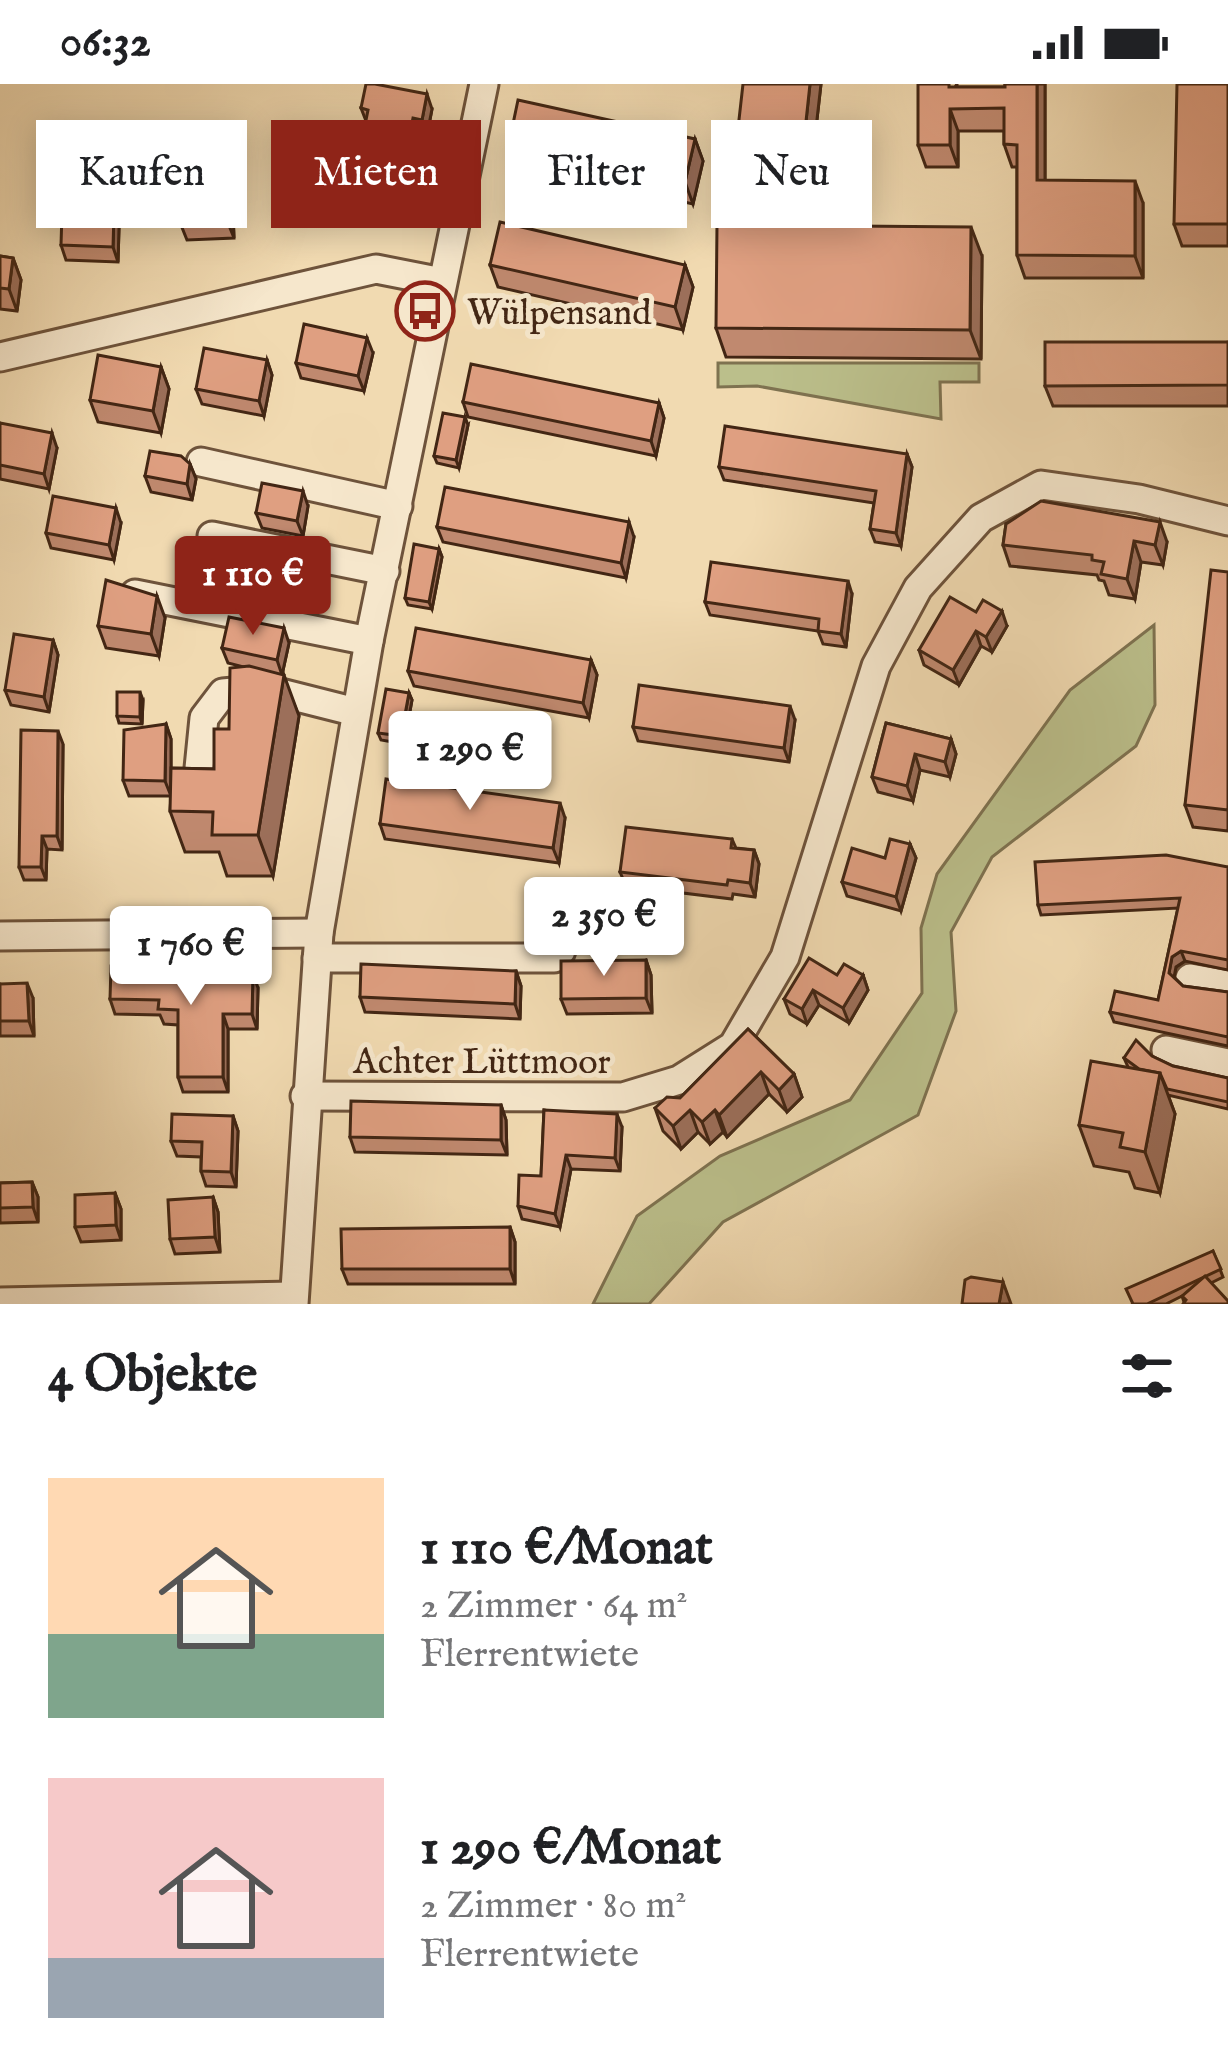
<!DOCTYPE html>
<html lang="de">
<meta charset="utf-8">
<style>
:root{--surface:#fff;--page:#f2f2f2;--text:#202124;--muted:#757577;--accent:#8f2418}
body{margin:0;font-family:"IM FELL English",serif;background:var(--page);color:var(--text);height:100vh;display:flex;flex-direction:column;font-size:45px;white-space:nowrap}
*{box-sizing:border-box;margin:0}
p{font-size:39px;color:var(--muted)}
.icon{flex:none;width:66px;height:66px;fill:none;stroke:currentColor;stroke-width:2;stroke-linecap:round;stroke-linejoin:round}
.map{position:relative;height:1220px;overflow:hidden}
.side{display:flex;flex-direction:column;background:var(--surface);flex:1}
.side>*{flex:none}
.hud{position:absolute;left:36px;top:36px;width:1158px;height:108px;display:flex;gap:24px}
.price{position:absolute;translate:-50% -102px;padding:0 27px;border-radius:12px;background:#fff;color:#222;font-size:39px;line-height:78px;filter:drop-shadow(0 3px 6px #0008)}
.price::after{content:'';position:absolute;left:50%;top:72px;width:36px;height:27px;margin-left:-18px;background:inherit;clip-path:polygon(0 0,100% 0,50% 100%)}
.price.active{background:var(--accent);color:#fff}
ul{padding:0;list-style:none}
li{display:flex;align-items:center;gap:36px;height:300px;padding:0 48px}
li span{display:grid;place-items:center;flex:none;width:336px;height:240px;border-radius:0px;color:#555}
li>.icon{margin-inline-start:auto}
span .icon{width:144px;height:144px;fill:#fffc;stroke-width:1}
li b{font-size:51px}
h2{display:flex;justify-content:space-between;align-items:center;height:144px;padding:0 48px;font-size:51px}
.chip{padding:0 42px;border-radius:0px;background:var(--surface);box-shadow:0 6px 30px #0003;font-size:42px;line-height:108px}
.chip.active{background:var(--accent);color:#fff}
.status{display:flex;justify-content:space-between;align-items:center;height:84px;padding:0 60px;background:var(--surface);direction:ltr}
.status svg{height:33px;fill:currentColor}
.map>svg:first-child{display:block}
.green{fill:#bbbf8b;stroke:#7e7250;stroke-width:3}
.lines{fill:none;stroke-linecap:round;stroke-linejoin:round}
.minor-casing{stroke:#6e533b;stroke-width:33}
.minor{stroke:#f6e7cc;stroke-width:27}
.wall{fill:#c0896f;stroke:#422614;stroke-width:3}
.shaded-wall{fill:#9c6f5a;stroke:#422614;stroke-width:3}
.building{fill:#df9f81;stroke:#422614;stroke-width:3}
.labels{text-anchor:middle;stroke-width:10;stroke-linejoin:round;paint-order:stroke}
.poi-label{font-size:36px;fill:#422614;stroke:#f6e7cc;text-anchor:start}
.street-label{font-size:36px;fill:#422614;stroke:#f6e7cc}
</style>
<div class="status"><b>06:32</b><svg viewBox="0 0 49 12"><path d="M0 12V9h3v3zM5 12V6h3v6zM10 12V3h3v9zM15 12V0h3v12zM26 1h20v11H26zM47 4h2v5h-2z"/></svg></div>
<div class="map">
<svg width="1228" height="1220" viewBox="0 0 1228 1220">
<rect width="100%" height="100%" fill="#f1dab1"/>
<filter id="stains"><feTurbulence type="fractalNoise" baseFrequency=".00167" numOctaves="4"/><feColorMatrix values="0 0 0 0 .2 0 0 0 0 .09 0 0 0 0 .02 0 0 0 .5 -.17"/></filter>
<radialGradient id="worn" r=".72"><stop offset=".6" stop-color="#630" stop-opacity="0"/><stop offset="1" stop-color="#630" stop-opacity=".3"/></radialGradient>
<g class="green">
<polygon points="745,112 818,114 818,153 744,152"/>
<polygon points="718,279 979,279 979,298 940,298 941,335 757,302 718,303"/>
<polygon points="1154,541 1155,621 1136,662 992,773 951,848 956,927 918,1031 723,1138 649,1220 593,1220 637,1132 720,1072 850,1016 922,909 921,844 937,790 1070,606"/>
</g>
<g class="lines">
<defs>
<g id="minor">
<polyline points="0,273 376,185 442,198"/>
<polyline points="201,378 398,422"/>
<polyline points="212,452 385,487"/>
<polyline points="135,510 369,557"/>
<polyline points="199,684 204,634 223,609 265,605 356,628"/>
<polyline points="0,852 319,849"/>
<polyline points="317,874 554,874 561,867 571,815"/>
<polyline points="1190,894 1228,901"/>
<polyline points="1166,966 1228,979"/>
<polyline points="305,1012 623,1013 679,996 733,962 785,873 876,582 918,504 981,434 1041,401 1139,415 1228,437"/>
<polyline points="0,1218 293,1212"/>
<polyline points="294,1220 319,849 369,557 484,0"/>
</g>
</defs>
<use href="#minor" class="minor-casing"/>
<use href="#minor" class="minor"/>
</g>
<g class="wall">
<polygon points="821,0 809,106 742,102 734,80"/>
<polygon points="957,0 957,3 1005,3 1005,0 1045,0 1045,96 1143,119 1143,194 1025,194 1017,171 1017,83 1012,83 1004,60 1004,47 958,47 958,83 926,83 918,61"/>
<polygon points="1228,0 1228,162 1182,162 1174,140"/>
<polygon points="361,24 432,25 427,51 418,49 405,120 331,106 331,121 285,120 279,105 360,66 366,37"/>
<polygon points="695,55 703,77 693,120 517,81 509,59"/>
<polygon points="226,86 232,101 234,154 187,156 181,141"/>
<polygon points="114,129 119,144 118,178 66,176 61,161"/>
<polygon points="0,172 13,174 21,196 17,227 0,225"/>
<polygon points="982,172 981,275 726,273 716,244"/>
<polygon points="490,181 685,181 693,203 683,246 498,203"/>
<polygon points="1228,258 1228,322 1053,322 1045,302"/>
<polygon points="373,269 364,307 301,294 296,279"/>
<polygon points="267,276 272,291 264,332 202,320 196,305"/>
<polygon points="161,283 169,305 161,349 98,338 90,316"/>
<polygon points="463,318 659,319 664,334 656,372 468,333"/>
<polygon points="0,339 57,364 49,405 0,395"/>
<polygon points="468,341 459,384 437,379 434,372"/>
<polygon points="907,370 912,383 901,462 875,458 870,445 874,419 724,396 719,383"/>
<polygon points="190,380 196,395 192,416 151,408 145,392"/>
<polygon points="308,422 303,452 262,444 256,429"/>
<polygon points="121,439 114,476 51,464 46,449"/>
<polygon points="1006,440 1167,458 1163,481 1141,478 1135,515 1109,511 1104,497 1099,496 1097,491 1010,482 1003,461"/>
<polygon points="437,443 634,453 626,494 443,458"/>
<polygon points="439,465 442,473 432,525 408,521 405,514"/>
<polygon points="237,479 302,489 299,505 243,494"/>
<polygon points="1228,488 1228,747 1193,743 1185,721"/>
<polygon points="852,510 846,563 823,560 818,547 710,531 705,518"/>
<polygon points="976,528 1007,542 992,568 981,562 959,601 924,581 919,566"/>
<polygon points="165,534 159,572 106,564 98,542"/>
<polygon points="53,556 58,571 49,628 11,621 5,606"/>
<polygon points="289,559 282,591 299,632 273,792 227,792 219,768 185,768 170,727 171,712 129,712 123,696 166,640 171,655 171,684 214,685 229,645 244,583 228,579 222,564"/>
<polygon points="591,576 597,591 589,634 414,602 408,587"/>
<polygon points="409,609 412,616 404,660 381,656 378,649"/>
<polygon points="143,616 142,640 119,639 117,632"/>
<polygon points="795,636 789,678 638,657 633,643"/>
<polygon points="886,639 951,655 956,670 950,693 920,686 913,717 878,708 872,693"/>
<polygon points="63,660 62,766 47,765 46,796 24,796 19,783"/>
<polygon points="565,734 559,779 385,755 380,740"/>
<polygon points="732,755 736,764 754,766 759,780 755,813 733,810 732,815 626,802 620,788"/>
<polygon points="910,760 916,774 901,827 847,812 842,798"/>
<polygon points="1228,783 1228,886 1185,877 1176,883 1174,893 1183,902 1228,908 1228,962 1114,938 1110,928 1158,916 1178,824 1041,831 1038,821"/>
<polygon points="646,876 651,891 652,929 567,930 561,915"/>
<polygon points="516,887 521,902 520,935 365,928 360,913"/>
<polygon points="837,891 863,891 868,906 849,939 819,921 807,940 790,930 784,915"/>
<polygon points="0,900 33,914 34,952 0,952"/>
<polygon points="258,904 257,945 228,945 228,1008 183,1008 178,993 178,941 164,940 160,931 115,930 110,915"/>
<polygon points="748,945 794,990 802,1013 787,1028 769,1010 727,1053 723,1048 710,1060 698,1048 681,1065 663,1047 655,1024 680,1014"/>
<polygon points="1152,972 1173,982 1228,994 1228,1025 1168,1011 1175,1030 1160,1109 1135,1104 1129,1088 1094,1082 1079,1041 1128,983 1124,974"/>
<polygon points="501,1021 506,1036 507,1071 355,1068 350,1053"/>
<polygon points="544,1026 622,1043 620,1087 571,1085 560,1143 522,1135 518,1122 541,1092"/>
<polygon points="233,1032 238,1047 236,1103 206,1102 201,1087 201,1073 177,1072 171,1057"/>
<polygon points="32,1098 38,1113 38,1138 0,1139 0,1099"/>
<polygon points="115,1109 121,1125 121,1156 81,1158 75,1143"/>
<polygon points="213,1113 218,1128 220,1168 175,1170 170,1155"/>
<polygon points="510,1143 515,1158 515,1200 348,1200 342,1185"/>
<polygon points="1213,1167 1223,1193 1211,1199 1184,1218 1182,1212 1166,1220 1133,1220"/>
</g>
<g class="shaded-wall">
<polygon points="810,0 821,0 809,106 801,84"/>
<polygon points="1037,0 1045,0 1045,119 1037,96"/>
<polygon points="427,10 432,25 427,51 422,36"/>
<polygon points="950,25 958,47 958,83 950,61"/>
<polygon points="413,34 418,49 405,120 399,105"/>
<polygon points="695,55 703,77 693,120 685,98"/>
<polygon points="226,86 232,101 234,154 228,139"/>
<polygon points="326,91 331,106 331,121 325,106"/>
<polygon points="1135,97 1143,119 1143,194 1135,172"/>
<polygon points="114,129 119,144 118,178 113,163"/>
<polygon points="971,143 982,172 981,275 970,246"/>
<polygon points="13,174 21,196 17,227 9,205"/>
<polygon points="685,181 693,203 683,246 675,223"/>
<polygon points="367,254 373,269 364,307 358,292"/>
<polygon points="267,276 272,291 264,332 259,317"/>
<polygon points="161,283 169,305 161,349 153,327"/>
<polygon points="659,319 664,334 656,372 651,357"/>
<polygon points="465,333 468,341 459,384 456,376"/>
<polygon points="52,349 57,364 49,405 44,390"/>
<polygon points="907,370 912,383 901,462 896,449"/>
<polygon points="190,380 196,395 192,416 187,400"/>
<polygon points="303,407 308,422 303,452 297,437"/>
<polygon points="116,424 121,439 114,476 109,461"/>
<polygon points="629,438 634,453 626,494 621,479"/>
<polygon points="1160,438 1167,458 1163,481 1155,461"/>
<polygon points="1134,457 1141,478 1135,515 1127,495"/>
<polygon points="439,465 442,473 432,525 429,518"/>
<polygon points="297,474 302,489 299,505 293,490"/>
<polygon points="848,497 852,510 846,563 841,550"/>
<polygon points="157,512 165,534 159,572 151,550"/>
<polygon points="1002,527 1007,542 992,568 986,553"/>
<polygon points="284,544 289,559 282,591 277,576"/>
<polygon points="976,547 981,562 959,601 953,586"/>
<polygon points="53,556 58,571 49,628 44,613"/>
<polygon points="591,576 597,591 589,634 583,619"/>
<polygon points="284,591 299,632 273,792 258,751"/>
<polygon points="140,608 143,616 142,640 140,633"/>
<polygon points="409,609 412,616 404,660 401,652"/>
<polygon points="790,622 795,636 789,678 784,664"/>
<polygon points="166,640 171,655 171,712 165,697"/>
<polygon points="58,647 63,660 62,766 57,752"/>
<polygon points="951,655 956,670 950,693 945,678"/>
<polygon points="915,670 920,686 913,717 907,702"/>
<polygon points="560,719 565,734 559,779 553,764"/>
<polygon points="42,752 47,765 46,796 41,783"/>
<polygon points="910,760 916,774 901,827 896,813"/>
<polygon points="754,766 759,780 755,813 750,799"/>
<polygon points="1181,867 1185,877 1176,883 1173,899 1169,889 1172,873"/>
<polygon points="646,876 651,891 652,929 646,914"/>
<polygon points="516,887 521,902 520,935 515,920"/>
<polygon points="253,889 258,904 257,945 252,930"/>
<polygon points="863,891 868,906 849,939 843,924"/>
<polygon points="27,899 33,914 34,952 29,937"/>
<polygon points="813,906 819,921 807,940 802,925"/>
<polygon points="223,930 228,945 228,1008 223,993"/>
<polygon points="761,988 769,1010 727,1053 719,1031"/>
<polygon points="1160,989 1175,1030 1160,1109 1145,1068"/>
<polygon points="794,990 802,1013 787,1028 779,1006"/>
<polygon points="501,1021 506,1036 507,1071 501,1056"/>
<polygon points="690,1026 698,1048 681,1065 673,1042"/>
<polygon points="715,1026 723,1048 710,1060 702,1038"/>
<polygon points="617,1030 622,1043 620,1087 615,1074"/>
<polygon points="233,1032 238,1047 236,1103 231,1088"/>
<polygon points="566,1071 571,1085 560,1143 555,1130"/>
<polygon points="32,1098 38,1113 38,1138 33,1123"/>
<polygon points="115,1109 121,1125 121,1156 116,1141"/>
<polygon points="213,1113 218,1128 220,1168 215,1153"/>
<polygon points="510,1143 515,1158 515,1200 510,1185"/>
<polygon points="1003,1198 1011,1220 999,1220"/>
</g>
<g class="building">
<polygon points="366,0 375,0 427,10 422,36 413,34 399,105 326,91 325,106 279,105 280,63 360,66 368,26 361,24"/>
<polygon points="743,0 810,0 801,84 734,80"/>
<polygon points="918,0 949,0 949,3 1005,3 1005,0 1037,0 1037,96 1135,97 1135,172 1017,171 1017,61 1004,60 1004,24 950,25 950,61 918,61"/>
<polygon points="1177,0 1228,0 1228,140 1174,140"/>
<polygon points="518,16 695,55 685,98 509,59"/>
<polygon points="226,86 228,139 181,141 179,88"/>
<polygon points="62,128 114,129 113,163 61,161"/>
<polygon points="500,138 685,181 675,223 490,181"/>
<polygon points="717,141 971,143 970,246 716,244"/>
<polygon points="0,172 13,174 9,205 0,204"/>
<polygon points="304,240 367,254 358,292 296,279"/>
<polygon points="1045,258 1228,258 1228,301 1045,302"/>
<polygon points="204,264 267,276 259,317 196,305"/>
<polygon points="98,271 161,283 153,327 90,316"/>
<polygon points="471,280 659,319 651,357 463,318"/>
<polygon points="443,329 465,333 456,376 434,372"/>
<polygon points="0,339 52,349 44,390 0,381"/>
<polygon points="725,342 907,370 896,449 870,445 876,407 719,383"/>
<polygon points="150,367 181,372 190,380 187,400 145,392"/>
<polygon points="262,399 303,407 297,437 256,429"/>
<polygon points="445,403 629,438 621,479 437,443"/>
<polygon points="53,412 116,424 109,461 46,449"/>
<polygon points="1041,417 1160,438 1155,461 1134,457 1127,495 1101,490 1104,478 1092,476 1092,471 1003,461 1006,440"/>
<polygon points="414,460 439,465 429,518 405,514"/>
<polygon points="240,462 297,474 293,490 237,479"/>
<polygon points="711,478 848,497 841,550 818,547 819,535 705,518"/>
<polygon points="1211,486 1228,488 1228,726 1185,721"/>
<polygon points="106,496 157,512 151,550 98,542"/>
<polygon points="950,513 976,528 983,516 1002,527 986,553 976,547 953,586 919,566"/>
<polygon points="229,533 284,544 277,576 222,564"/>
<polygon points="416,544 591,576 583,619 408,587"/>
<polygon points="14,550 53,556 44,613 5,606"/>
<polygon points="249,582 284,591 258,751 212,751 213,728 170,727 171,684 214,685 214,645 229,645 230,584"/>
<polygon points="639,601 790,622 784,664 633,643"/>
<polygon points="386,605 409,609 401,652 378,649"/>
<polygon points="117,608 140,608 140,633 117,632"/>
<polygon points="886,639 951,655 945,678 915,670 907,702 872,693"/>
<polygon points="166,640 165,697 123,696 124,646"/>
<polygon points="21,646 58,647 57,752 42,752 41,783 19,783"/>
<polygon points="386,695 560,719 553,764 380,740"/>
<polygon points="626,743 732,755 731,764 754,766 750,799 728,796 727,801 620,788"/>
<polygon points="890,755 910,760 896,813 842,798 852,764 885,774"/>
<polygon points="1166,771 1228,783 1228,876 1181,867 1172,873 1169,889 1183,902 1228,908 1228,953 1110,928 1115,907 1158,916 1180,814 1038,821 1035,778"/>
<polygon points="809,874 837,891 844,880 863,891 843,924 813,906 802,925 784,915"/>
<polygon points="646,876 646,914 561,915 561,877"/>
<polygon points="361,880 516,887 515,920 360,913"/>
<polygon points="111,882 253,889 252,930 223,930 223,993 178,993 178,926 158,925 159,916 110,915"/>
<polygon points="27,899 29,937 0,937 0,900"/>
<polygon points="748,945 794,990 779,1006 761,988 719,1031 715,1026 702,1038 690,1026 673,1042 655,1024 667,1013 680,1014"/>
<polygon points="1136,956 1152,972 1173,982 1228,994 1228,1018 1167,1005 1160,989 1139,985 1124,974"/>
<polygon points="1091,977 1160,989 1145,1068 1120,1063 1123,1049 1079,1041"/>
<polygon points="351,1017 501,1021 501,1056 350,1053"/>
<polygon points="544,1026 617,1030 615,1074 566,1071 555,1130 518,1122 519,1091 541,1092"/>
<polygon points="172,1030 233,1032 231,1088 201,1087 202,1058 171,1057"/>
<polygon points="32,1098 33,1123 0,1124 0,1099"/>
<polygon points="115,1109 116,1141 75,1143 75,1111"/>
<polygon points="213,1113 215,1153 170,1155 168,1116"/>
<polygon points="510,1143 510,1185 342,1185 341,1145"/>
<polygon points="1213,1167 1221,1185 1147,1220 1133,1220 1126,1205"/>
<polygon points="1205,1192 1228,1217 1228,1220 1183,1220 1186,1216 1182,1212"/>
<polygon points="971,1193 1003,1198 999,1220 962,1220 965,1196"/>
</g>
<defs>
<symbol id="bus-ring" viewBox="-11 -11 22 22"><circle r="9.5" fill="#f6e7cc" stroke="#8f2418" stroke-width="1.5"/><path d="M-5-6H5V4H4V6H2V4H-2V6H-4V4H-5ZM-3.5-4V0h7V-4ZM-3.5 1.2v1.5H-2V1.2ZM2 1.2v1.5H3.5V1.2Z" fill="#8f2418"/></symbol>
</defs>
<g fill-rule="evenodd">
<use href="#bus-ring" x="392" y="194" width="66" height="66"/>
</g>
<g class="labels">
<g class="poi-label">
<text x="467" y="240">Wülpensand</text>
</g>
<g class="street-label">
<text x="482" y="989">Achter Lüttmoor</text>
</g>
</g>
<rect width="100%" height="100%" filter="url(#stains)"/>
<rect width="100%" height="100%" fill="url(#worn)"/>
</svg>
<b class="price active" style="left:253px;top:554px">1 110 €</b>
<b class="price" style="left:470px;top:729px">1 290 €</b>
<b class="price" style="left:604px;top:895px">2 350 €</b>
<b class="price" style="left:191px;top:924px">1 760 €</b>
<div class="hud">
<a class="chip">Kaufen</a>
<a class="chip active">Mieten</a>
<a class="chip">Filter</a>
<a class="chip">Neu</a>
</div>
</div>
<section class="side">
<h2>4 Objekte<svg class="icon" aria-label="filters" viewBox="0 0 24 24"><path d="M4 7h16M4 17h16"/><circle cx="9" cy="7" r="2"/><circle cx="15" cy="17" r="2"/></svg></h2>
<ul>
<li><span style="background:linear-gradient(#ffd9b3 65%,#7fa58c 0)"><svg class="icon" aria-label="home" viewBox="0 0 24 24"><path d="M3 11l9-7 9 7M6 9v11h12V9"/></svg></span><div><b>1 110 €/Monat</b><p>2 Zimmer · 64 m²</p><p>Flerrentwiete</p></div></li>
<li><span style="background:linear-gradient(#f6c9c9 75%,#9aa5b1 0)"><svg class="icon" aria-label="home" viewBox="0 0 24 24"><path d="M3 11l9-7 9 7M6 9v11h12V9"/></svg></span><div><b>1 290 €/Monat</b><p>2 Zimmer · 80 m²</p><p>Flerrentwiete</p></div></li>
</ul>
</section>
